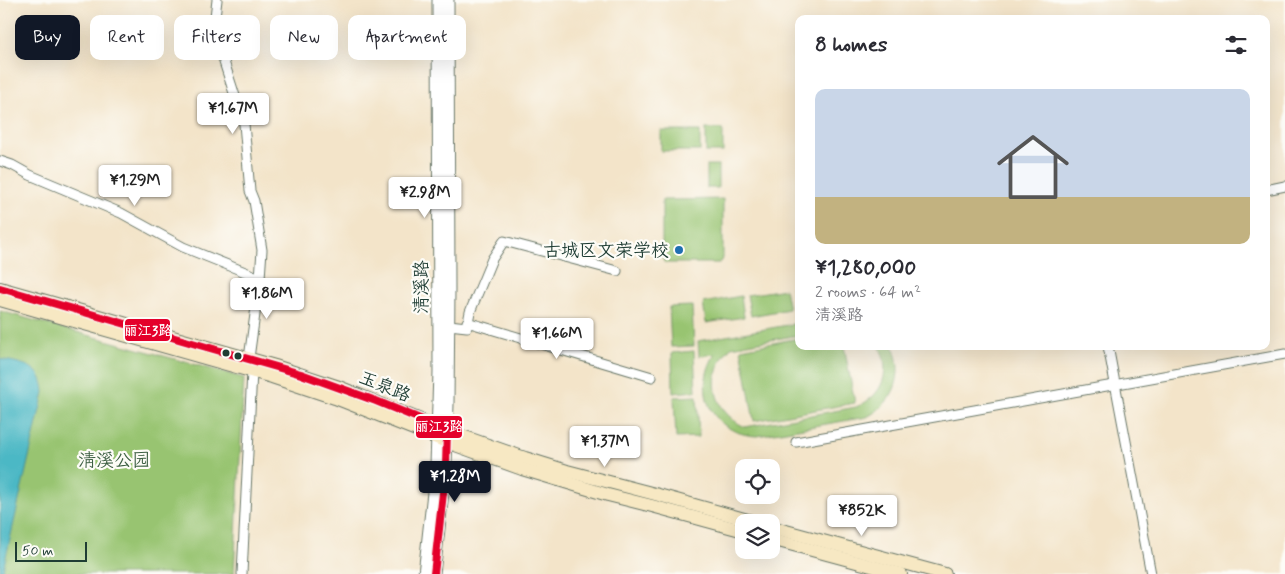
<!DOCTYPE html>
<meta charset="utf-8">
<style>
:root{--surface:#fff;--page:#f2f2f3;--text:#2b2b33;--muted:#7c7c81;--line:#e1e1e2;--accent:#111827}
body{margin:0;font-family:Mynerve,"LXGW WenKai TC",sans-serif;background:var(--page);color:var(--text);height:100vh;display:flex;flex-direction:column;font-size:19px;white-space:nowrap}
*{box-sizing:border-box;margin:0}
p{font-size:16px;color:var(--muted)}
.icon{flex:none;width:28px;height:28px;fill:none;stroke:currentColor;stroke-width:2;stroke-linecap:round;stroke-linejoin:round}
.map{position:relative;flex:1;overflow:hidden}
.panel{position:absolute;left:795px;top:15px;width:475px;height:335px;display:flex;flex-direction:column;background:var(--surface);border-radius:10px;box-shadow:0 5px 20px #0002}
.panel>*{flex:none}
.hud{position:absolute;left:15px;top:15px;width:475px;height:45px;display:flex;gap:10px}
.buttons{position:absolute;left:735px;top:459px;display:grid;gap:10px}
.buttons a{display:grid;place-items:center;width:45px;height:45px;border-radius:10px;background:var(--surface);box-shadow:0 5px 20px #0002;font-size:25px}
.scale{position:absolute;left:15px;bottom:12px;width:72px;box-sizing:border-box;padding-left:5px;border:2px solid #1f3d34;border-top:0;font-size:14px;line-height:18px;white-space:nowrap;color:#1f3d34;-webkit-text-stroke:4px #fdfcf7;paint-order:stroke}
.price{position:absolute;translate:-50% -42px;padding:0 11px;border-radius:5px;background:#fff;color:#222;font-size:16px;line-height:32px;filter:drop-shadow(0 1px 2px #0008)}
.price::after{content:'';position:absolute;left:50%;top:30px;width:15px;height:11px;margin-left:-8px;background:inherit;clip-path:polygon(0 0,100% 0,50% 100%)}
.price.selected{background:var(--accent);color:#fff}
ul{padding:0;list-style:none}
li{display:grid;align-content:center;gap:10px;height:265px;padding:0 20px}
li+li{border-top:1px solid var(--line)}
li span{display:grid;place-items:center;height:155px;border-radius:10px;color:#555}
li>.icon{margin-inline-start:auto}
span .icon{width:90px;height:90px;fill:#fffc;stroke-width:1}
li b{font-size:21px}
h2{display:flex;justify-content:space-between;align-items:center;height:60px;padding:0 20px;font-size:21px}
.tag{padding:0 18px;border-radius:10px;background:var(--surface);box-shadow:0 5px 20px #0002;font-size:18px;line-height:45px}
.tag.selected{background:var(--accent);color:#fff}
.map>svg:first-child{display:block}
.green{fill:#98c471;stroke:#5c8052}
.water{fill:#4bb8c5;stroke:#357a7c}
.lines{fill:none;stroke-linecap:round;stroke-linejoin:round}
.minor-casing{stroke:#697768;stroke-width:11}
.tertiary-casing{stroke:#697768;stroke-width:13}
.secondary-casing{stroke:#697768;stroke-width:14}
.minor{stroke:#fff;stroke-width:9}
.tertiary{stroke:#fff;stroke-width:11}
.secondary{stroke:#f7e8c3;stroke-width:12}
.bus-1-casing{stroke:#fdfcf7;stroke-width:11}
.bus-1{stroke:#e4002b;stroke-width:8}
.poi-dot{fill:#1f6fb2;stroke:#fdfcf7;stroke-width:2}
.bus-dot{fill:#1f3d34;stroke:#fdfcf7;stroke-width:2}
.labels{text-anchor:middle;stroke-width:4.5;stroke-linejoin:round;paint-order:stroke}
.poi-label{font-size:18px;fill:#1f3d34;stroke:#fdfcf7;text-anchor:end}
.street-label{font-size:18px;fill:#1f3d34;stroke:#fdfcf7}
.park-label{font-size:18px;fill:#3d5f43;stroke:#fdfcf7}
.line-badge{stroke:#fdfcf7;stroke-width:2}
.badge-label{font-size:14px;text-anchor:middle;font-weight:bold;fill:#fff}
</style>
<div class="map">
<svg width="1285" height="574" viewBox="0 0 1285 574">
<rect width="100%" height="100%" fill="#fdfcf7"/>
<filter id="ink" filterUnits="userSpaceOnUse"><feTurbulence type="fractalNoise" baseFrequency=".02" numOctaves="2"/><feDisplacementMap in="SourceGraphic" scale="10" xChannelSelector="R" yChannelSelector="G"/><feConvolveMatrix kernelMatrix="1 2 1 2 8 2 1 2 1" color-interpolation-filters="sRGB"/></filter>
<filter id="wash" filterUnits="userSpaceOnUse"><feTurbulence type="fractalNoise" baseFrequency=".0096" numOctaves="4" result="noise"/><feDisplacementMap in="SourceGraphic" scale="20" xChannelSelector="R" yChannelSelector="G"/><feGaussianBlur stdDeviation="1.12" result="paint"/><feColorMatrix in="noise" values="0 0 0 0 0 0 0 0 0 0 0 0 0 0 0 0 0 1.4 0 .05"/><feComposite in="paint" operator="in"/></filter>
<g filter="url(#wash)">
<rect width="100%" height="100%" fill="#f3e4c9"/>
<g class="green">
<rect x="706" y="129" width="17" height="23"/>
<rect x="661" y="131" width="39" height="20"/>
<rect x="707" y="165" width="11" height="23"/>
<polygon points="723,199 723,258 722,261 719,263 666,263 664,262 662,258 662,200"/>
<polygon points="799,286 799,307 796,308 792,287"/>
<polygon points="785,289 789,309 751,316 747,295"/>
<polygon points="741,296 744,317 706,323 703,303"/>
<polygon points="692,306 694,346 671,347 669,307"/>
<polygon points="0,311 244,378 234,574 0,574"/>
<path d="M 799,323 L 799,335 L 731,347 C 706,373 711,411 745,427 L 856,407 C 883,396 892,371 879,346 L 893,346 C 905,375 895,402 867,417 L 757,436 C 712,434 692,392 715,354 L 699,356 L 698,341 Z"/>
<polygon points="799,338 799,346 844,346 855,403 754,421 741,349"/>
<polygon points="694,351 696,391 673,393 672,353"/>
<polygon points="697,396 699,437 676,438 674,397"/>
</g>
<path class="water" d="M 0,359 C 22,364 42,364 44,392 L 2,574 L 0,574 Z"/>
</g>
<g filter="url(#ink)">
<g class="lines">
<defs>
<g id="minor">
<polyline points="217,0 214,25 215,34 244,124 250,191 254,201 262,250 260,278 249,358"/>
<polyline points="0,161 12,165 30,175 121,213 183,247 260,278"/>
<polyline points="1266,190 1285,186"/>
<polyline points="467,322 652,377"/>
<polyline points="449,325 467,327 470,312 492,259 504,241 617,271"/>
<polyline points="1108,346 1151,574"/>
<polyline points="796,442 1285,354"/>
<polyline points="242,574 252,371"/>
</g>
<g id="tertiary">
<polyline points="424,574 436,465 439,372 438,0"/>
<polyline points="434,574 446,466 448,404 449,288 448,0"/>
</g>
<g id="secondary">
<polyline points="0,288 275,366 339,387 448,431 525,458 567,471 655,494 755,522"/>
<polyline points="0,300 272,377 335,398 444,441 522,469 608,495 652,506 744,531"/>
<polyline points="771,527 945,574"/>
<polyline points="771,539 901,574"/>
</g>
</defs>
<use href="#minor" class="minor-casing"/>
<use href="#tertiary" class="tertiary-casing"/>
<use href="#secondary" class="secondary-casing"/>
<use href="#minor" class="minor"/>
<use href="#tertiary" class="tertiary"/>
<use href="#secondary" class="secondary"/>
<defs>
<polyline id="bus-1" points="0,288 301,374 376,401 447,430 446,466 434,574"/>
</defs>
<use href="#bus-1" class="bus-1-casing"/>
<use href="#bus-1" class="bus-1"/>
</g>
</g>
<circle class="poi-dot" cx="679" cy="250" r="5"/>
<g class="bus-dot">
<circle cx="226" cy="353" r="4.5"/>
<circle cx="238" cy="356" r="4.5"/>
</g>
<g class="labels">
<g class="poi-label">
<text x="669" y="256">古城区文荣学校</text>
</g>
<g class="street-label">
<text transform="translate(421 287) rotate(-90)" y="6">清溪路</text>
<text transform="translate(385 386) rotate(22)" y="6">玉泉路</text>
</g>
<g class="park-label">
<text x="114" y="466">清溪公园</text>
</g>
</g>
<g class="line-badge">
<rect x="124" y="318" width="47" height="24" rx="5" fill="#e4002b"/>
<rect x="415" y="415" width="48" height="24" rx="5" fill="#e4002b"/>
</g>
<g class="badge-label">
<text x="148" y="335">丽江3路</text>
<text x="439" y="431">丽江3路</text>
</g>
</svg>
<div class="buttons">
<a><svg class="icon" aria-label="locate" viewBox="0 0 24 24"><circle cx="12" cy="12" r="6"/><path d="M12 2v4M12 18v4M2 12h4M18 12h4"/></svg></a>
<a><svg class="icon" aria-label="layers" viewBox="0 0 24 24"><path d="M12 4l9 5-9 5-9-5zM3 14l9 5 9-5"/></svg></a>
</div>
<div class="scale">50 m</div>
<b class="price" style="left:233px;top:135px">¥1.67M</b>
<b class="price" style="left:135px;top:207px">¥1.29M</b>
<b class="price" style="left:425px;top:219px">¥2.98M</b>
<b class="price" style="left:267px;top:320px">¥1.86M</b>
<b class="price" style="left:557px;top:360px">¥1.66M</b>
<b class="price" style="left:605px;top:468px">¥1.37M</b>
<b class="price selected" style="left:455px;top:503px">¥1.28M</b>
<b class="price" style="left:862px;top:537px">¥852K</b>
<div class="hud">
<a class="tag selected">Buy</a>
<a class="tag">Rent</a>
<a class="tag">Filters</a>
<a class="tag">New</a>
<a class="tag">Apartment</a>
</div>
<section class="panel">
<h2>8 homes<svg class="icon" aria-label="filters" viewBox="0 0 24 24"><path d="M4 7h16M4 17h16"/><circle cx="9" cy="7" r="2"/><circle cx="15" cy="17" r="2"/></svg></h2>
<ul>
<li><span style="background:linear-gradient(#c9d6e8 70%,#c2b280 0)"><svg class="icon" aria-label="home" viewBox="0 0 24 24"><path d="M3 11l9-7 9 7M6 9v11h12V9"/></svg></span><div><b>¥1,280,000</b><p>2 rooms · 64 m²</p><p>清溪路</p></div></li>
</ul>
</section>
</div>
